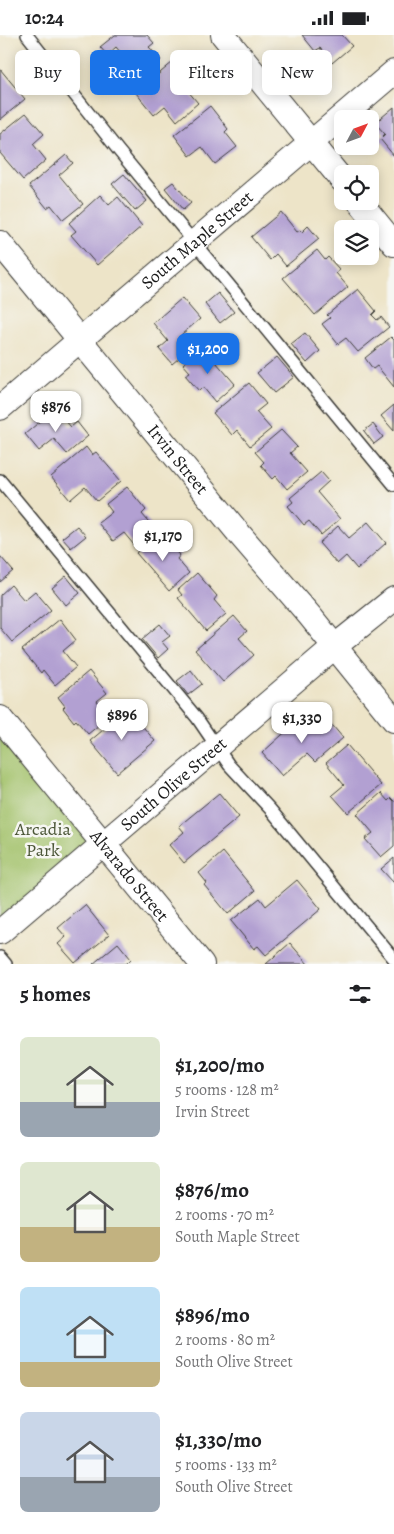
<!DOCTYPE html>
<meta charset="utf-8">
<style>
:root{--surface:#fff;--page:#f6f6f6;--text:#202124;--muted:#757577;--accent:#1a73e8}
body{margin:0;font-family:Alegreya,serif;background:var(--page);color:var(--text);height:100vh;display:flex;flex-direction:column;font-size:19px;white-space:nowrap}
*{box-sizing:border-box;margin:0}
p{font-size:16px;color:var(--muted)}
.icon{flex:none;width:28px;height:28px;fill:none;stroke:currentColor;stroke-width:2;stroke-linecap:round;stroke-linejoin:round}
.map{position:relative;height:929px;overflow:hidden}
.drawer{display:flex;flex-direction:column;background:var(--surface);flex:1}
.drawer>*{flex:none}
.guide{position:absolute;left:15px;top:15px;width:365px;height:45px;display:flex;gap:10px}
.needle{width:32px;rotate:49deg}
.buttons{position:absolute;left:334px;top:75px;display:grid;gap:10px}
.buttons a{display:grid;place-items:center;width:45px;height:45px;border-radius:8px;background:var(--surface);box-shadow:0 2px 12px #0003;font-size:25px}
.price{position:absolute;translate:-50% -42px;padding:0 11px;border-radius:10px;background:#fff;color:#222;font-size:16px;line-height:32px;filter:drop-shadow(0 1px 2px #0008)}
.price::after{content:'';position:absolute;left:50%;top:30px;width:15px;height:11px;margin-left:-8px;background:inherit;clip-path:polygon(0 0,100% 0,50% 100%)}
.price.current{background:var(--accent);color:#fff}
ul{padding:0;list-style:none}
li{display:flex;align-items:center;gap:15px;height:125px;padding:0 20px}
li span{display:grid;place-items:center;flex:none;width:140px;height:100px;border-radius:8px;color:#555}
li>.icon{margin-inline-start:auto}
span .icon{width:60px;height:60px;fill:#fffc;stroke-width:1}
li b{font-size:21px}
h2{display:flex;justify-content:space-between;align-items:center;height:60px;padding:0 20px;font-size:21px}
.pill{padding:0 18px;border-radius:8px;background:var(--surface);box-shadow:0 2px 12px #0003;font-size:18px;line-height:45px}
.pill.current{background:var(--accent);color:#fff}
.status{display:flex;justify-content:space-between;align-items:center;height:35px;padding:0 25px;background:var(--surface);direction:ltr}
.status svg{height:14px;fill:currentColor}
.map>svg:first-child{display:block}
.green{fill:#a2c169;stroke:#5f6e42}
.building{fill:#b2a0d2}
.lines{fill:none;stroke-linecap:round;stroke-linejoin:round}
.service-casing{stroke:#3b3a36;stroke-width:14}
.minor-casing{stroke:#3b3a36;stroke-width:26}
.service{stroke:#fff;stroke-width:11}
.minor{stroke:#fff;stroke-width:24}
.labels{text-anchor:middle;stroke-width:5;stroke-linejoin:round;paint-order:stroke}
.street-label{font-size:18px;fill:#1c1c1c;stroke:#f6f6f2}
.park-label{font-size:18px;fill:#4b5637;stroke:#f6f6f2}
</style>
<div class="status"><b>10:24</b><svg viewBox="0 0 49 12"><path d="M0 12V9h3v3zM5 12V6h3v6zM10 12V3h3v9zM15 12V0h3v12zM26 1h20v11H26zM47 4h2v5h-2z"/></svg></div>
<div class="map">
<svg width="394" height="929" viewBox="0 0 394 929">
<rect width="100%" height="100%" fill="#f6f6f2"/>
<filter id="ink" filterUnits="userSpaceOnUse"><feTurbulence type="fractalNoise" baseFrequency=".02" numOctaves="2"/><feDisplacementMap in="SourceGraphic" scale="10" xChannelSelector="R" yChannelSelector="G"/><feConvolveMatrix kernelMatrix="1 2 1 2 8 2 1 2 1" color-interpolation-filters="sRGB"/></filter>
<filter id="wash" filterUnits="userSpaceOnUse"><feTurbulence type="fractalNoise" baseFrequency=".0096" numOctaves="4" result="noise"/><feDisplacementMap in="SourceGraphic" scale="20" xChannelSelector="R" yChannelSelector="G"/><feGaussianBlur stdDeviation="1.12" result="paint"/><feColorMatrix in="noise" values="0 0 0 0 0 0 0 0 0 0 0 0 0 0 0 0 0 1.4 0 .05"/><feComposite in="paint" operator="in"/></filter>
<g filter="url(#wash)">
<rect width="100%" height="100%" fill="#ede4c8"/>
<polygon class="green" points="0,683 104,809 0,897"/>
<g id="blocks">
<g class="building">
<polygon points="115,0 147,0 154,8 149,12 161,25 141,42 116,12 107,20 100,12"/>
<polygon points="302,0 342,0 352,11 332,28 320,13 315,16"/>
<polygon points="173,27 192,51 187,55 198,68 177,86 165,71 154,80 136,58"/>
<polygon points="0,34 25,64 0,85"/>
<polygon points="210,71 228,94 225,97 237,112 215,129 202,112 190,121 174,100"/>
<polygon points="394,72 394,121 380,104 385,99 375,88"/>
<polygon points="26,78 44,99 33,109 46,125 23,145 0,118 0,99"/>
<polygon points="66,120 73,128 59,140 83,169 63,185 51,170 47,173 29,151"/>
<polygon points="124,139 147,166 135,176 112,149"/>
<polygon points="173,147 191,168 183,175 165,153"/>
<polygon points="100,160 109,170 118,162 142,191 97,230 71,200 76,196 69,188"/>
<polygon points="281,177 297,197 300,195 302,197 308,191 319,204 286,231 276,219 270,225 251,202"/>
<polygon points="317,215 325,225 328,222 340,235 336,238 348,252 315,280 283,243"/>
<polygon points="358,254 376,276 372,280 377,285 381,282 389,292 358,317 346,303 338,309 322,289 330,283 327,280"/>
<polygon points="218,258 234,277 220,288 205,269"/>
<polygon points="182,263 200,284 182,299 193,311 172,329 159,314 168,306 153,288"/>
<polygon points="305,298 320,316 307,328 291,309"/>
<polygon points="391,302 394,305 394,352 377,331 373,334 365,323"/>
<polygon points="203,312 235,349 215,367 203,352 199,356 185,340 190,337 183,329"/>
<polygon points="277,322 294,342 274,358 257,338"/>
<polygon points="249,348 266,369 256,377 271,394 250,411 237,395 232,400 213,378"/>
<polygon points="394,370 394,396 381,381"/>
<polygon points="55,374 71,392 77,387 88,401 67,419 54,404 39,416 25,399"/>
<polygon points="373,389 383,402 374,409 364,396"/>
<polygon points="281,395 297,412 290,418 307,437 287,454 276,441 273,444 261,430 264,427 255,417"/>
<polygon points="86,412 92,420 96,417 121,446 97,466 85,452 70,465 51,442"/>
<polygon points="321,437 329,446 317,457 340,484 321,500 309,486 304,490 288,471 293,467 290,463"/>
<polygon points="127,452 146,475 142,479 154,493 134,510 124,498 113,506 98,488 112,477 106,469"/>
<polygon points="368,487 386,508 357,534 346,521 337,529 319,508 338,491 349,503"/>
<polygon points="77,491 86,501 71,513 62,503"/>
<polygon points="156,500 160,505 164,502 180,520 177,524 189,538 169,556 136,518"/>
<polygon points="0,521 13,536 0,547"/>
<polygon points="197,538 217,561 214,565 226,579 206,596 178,563 182,560 178,555"/>
<polygon points="66,541 80,558 66,570 52,553"/>
<polygon points="11,550 24,565 35,556 51,575 12,607 0,593 0,560"/>
<polygon points="234,581 247,596 239,603 254,620 223,647 195,615"/>
<polygon points="60,584 76,605 63,616 76,632 55,650 43,635 41,638 22,615"/>
<polygon points="160,589 170,601 162,607 168,614 158,623 142,604"/>
<polygon points="191,635 202,649 188,660 177,646"/>
<polygon points="89,636 107,658 97,666 110,681 88,699 76,685 74,687 63,673 65,671 58,662"/>
<polygon points="128,674 155,706 117,738 90,706"/>
<polygon points="322,678 343,703 315,727 307,719 282,741 262,718 301,683 308,690"/>
<polygon points="347,710 381,750 348,778 332,760 344,750 326,728"/>
<polygon points="219,758 239,782 184,828 169,810 184,797 179,791"/>
<polygon points="381,758 388,766 391,763 394,766 394,811 381,822 365,804 373,798 357,779"/>
<polygon points="223,817 255,856 228,879 204,850 207,848 199,838"/>
<polygon points="394,823 394,848 381,834"/>
<polygon points="297,845 321,874 266,920 258,911 254,914 231,886 260,863 266,871"/>
<polygon points="85,870 109,900 75,928 58,909 66,902 58,893"/>
<polygon points="118,908 131,924 126,929 93,929"/>
<polygon points="290,908 308,929 266,929"/>
</g>
</g>
</g>
<g filter="url(#ink)">
<use href="#blocks" fill-opacity="0" stroke="#3b3a36" stroke-width="1"/>
<g class="lines">
<defs>
<g id="service">
<polyline points="27,0 118,115 394,450"/>
<polyline points="0,445 197,683 229,730 270,774 394,924"/>
<polyline points="0,922 6,929"/>
</g>
<g id="minor">
<polyline points="223,0 342,145"/>
<polyline points="359,166 394,209"/>
<path id="s1" d="M 0,208 L 241,501 L 310,581 L 394,685"/>
<path id="s2" d="M 0,373 L 394,37"/>
<path id="s3" d="M 0,683 L 202,929"/>
<path id="s4" d="M 0,897 L 334,612 L 394,564"/>
</g>
</defs>
<use href="#service" class="service-casing"/>
<use href="#minor" class="minor-casing"/>
<use href="#service" class="service"/>
<use href="#minor" class="minor"/>
</g>
</g>
<g class="labels">
<g class="street-label">
<text dy="6" stroke="none"><textPath href="#s2" startOffset="259">South Maple Street</textPath></text>
<text dy="6" stroke="none"><textPath href="#s1" startOffset="280">Irvin Street</textPath></text>
<text dy="6" stroke="none"><textPath href="#s4" startOffset="228">South Olive Street</textPath></text>
<text dy="6" stroke="none"><textPath href="#s3" startOffset="204">Alvarado Street</textPath></text>
</g>
<g class="park-label">
<text x="43" y="800">Arcadia<tspan x="43" dy="21">Park</tspan></text>
</g>
</g>
</svg>
<div class="buttons">
<a><svg class="needle" viewBox="-14 -14 28 28"><path d="M0-13l5 13h-10z" fill="#e53935"/><path d="M0 13l5-13h-10z" fill="#757577"/></svg></a>
<a><svg class="icon" aria-label="locate" viewBox="0 0 24 24"><circle cx="12" cy="12" r="6"/><path d="M12 2v4M12 18v4M2 12h4M18 12h4"/></svg></a>
<a><svg class="icon" aria-label="layers" viewBox="0 0 24 24"><path d="M12 4l9 5-9 5-9-5zM3 14l9 5 9-5"/></svg></a>
</div>
<b class="price current" style="left:208px;top:340px">$1,200</b>
<b class="price" style="left:56px;top:398px">$876</b>
<b class="price" style="left:163px;top:527px">$1,170</b>
<b class="price" style="left:122px;top:706px">$896</b>
<b class="price" style="left:302px;top:709px">$1,330</b>
<div class="guide">
<a class="pill">Buy</a>
<a class="pill current">Rent</a>
<a class="pill">Filters</a>
<a class="pill">New</a>
</div>
</div>
<section class="drawer">
<h2>5 homes<svg class="icon" aria-label="filters" viewBox="0 0 24 24"><path d="M4 7h16M4 17h16"/><circle cx="9" cy="7" r="2"/><circle cx="15" cy="17" r="2"/></svg></h2>
<ul>
<li><span style="background:linear-gradient(#dfe7d0 65%,#9aa5b1 0)"><svg class="icon" aria-label="home" viewBox="0 0 24 24"><path d="M3 11l9-7 9 7M6 9v11h12V9"/></svg></span><div><b>$1,200/mo</b><p>5 rooms · 128 m²</p><p>Irvin Street</p></div></li>
<li><span style="background:linear-gradient(#dfe7d0 65%,#c2b280 0)"><svg class="icon" aria-label="home" viewBox="0 0 24 24"><path d="M3 11l9-7 9 7M6 9v11h12V9"/></svg></span><div><b>$876/mo</b><p>2 rooms · 70 m²</p><p>South Maple Street</p></div></li>
<li><span style="background:linear-gradient(#bfe0f5 75%,#c2b280 0)"><svg class="icon" aria-label="home" viewBox="0 0 24 24"><path d="M3 11l9-7 9 7M6 9v11h12V9"/></svg></span><div><b>$896/mo</b><p>2 rooms · 80 m²</p><p>South Olive Street</p></div></li>
<li><span style="background:linear-gradient(#c9d6e8 65%,#9aa5b1 0)"><svg class="icon" aria-label="home" viewBox="0 0 24 24"><path d="M3 11l9-7 9 7M6 9v11h12V9"/></svg></span><div><b>$1,330/mo</b><p>5 rooms · 133 m²</p><p>South Olive Street</p></div></li>
</ul>
</section>
